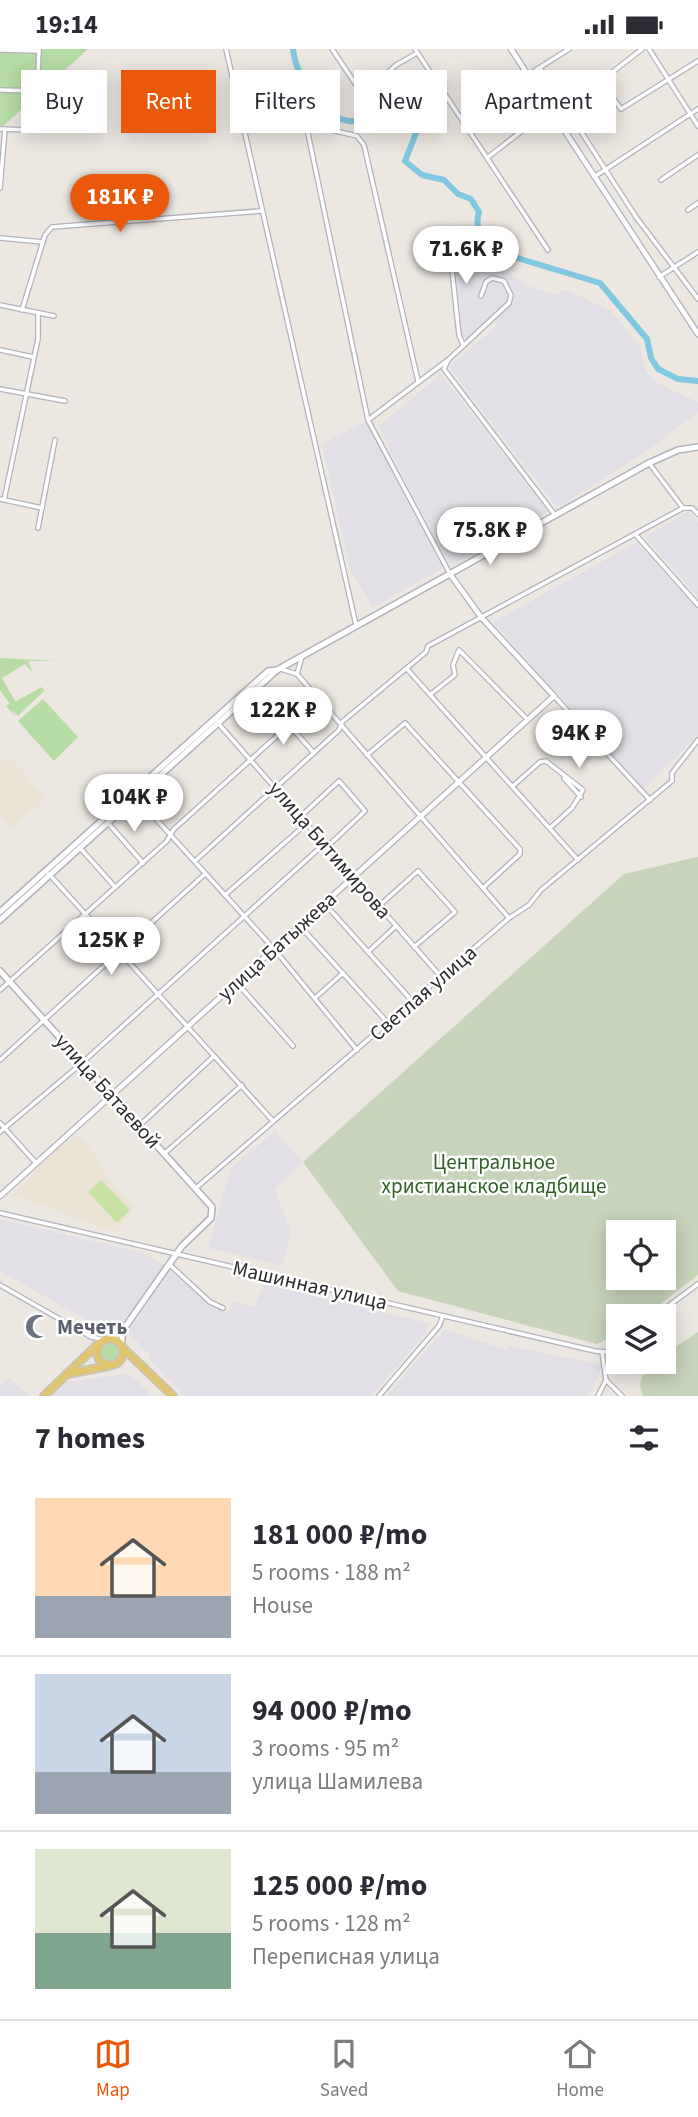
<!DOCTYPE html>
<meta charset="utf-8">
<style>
:root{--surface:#fff;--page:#f7f7f7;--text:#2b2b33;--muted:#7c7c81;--line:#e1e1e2;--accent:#ea580c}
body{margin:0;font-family:"Source Sans 3",sans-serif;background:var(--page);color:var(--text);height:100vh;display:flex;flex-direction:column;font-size:26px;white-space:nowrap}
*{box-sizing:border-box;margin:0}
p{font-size:23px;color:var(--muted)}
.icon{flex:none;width:38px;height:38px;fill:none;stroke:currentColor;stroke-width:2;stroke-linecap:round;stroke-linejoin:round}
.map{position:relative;height:1347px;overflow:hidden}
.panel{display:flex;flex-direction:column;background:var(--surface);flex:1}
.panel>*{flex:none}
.guide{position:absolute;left:21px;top:21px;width:656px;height:63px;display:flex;gap:14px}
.controls{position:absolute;left:606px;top:1171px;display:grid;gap:14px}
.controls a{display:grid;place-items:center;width:70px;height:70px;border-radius:0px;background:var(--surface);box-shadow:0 4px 18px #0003;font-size:35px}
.price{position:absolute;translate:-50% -60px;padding:0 16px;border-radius:24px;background:#fff;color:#222;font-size:23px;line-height:46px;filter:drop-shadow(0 2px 4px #0008)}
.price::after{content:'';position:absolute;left:50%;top:42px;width:21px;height:16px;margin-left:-10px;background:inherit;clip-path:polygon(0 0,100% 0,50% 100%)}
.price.active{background:var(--accent);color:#fff}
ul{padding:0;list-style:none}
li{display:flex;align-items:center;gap:21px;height:175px;padding:0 35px}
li+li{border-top:2px solid var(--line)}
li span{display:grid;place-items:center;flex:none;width:196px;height:140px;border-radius:0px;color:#555}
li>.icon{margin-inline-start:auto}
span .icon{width:84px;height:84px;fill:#fffc;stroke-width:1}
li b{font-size:30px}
h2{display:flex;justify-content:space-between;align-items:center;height:84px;padding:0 35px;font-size:30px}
.tag{padding:0 24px;border-radius:0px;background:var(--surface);box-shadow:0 4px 18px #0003;font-size:24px;line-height:63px}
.tag.active{background:var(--accent);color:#fff}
.status{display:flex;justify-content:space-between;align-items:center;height:49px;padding:0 35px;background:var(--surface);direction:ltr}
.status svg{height:19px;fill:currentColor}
.dock{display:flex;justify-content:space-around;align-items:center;height:98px;border-top:2px solid var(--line);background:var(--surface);font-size:19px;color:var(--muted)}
.dock a{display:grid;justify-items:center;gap:4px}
.dock .active{color:var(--accent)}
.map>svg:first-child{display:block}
.industrial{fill:#e2e0e6}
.education{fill:#ebe3d3}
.green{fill:#b7dba4}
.cemetery{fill:#c7d4ba;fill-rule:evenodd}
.pitch{fill:#c7e1a2}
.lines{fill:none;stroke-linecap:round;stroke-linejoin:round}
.river{stroke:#81c8e0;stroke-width:6}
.minor-casing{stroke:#b1b2bb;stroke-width:6}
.tertiary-casing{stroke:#b1b2bb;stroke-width:7}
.secondary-casing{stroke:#b1b2bb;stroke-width:8}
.primary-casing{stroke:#c4c4c4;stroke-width:10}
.minor{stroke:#fff;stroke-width:3.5}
.tertiary{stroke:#fff;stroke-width:4.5}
.secondary{stroke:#fff;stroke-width:5}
.primary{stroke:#e0c672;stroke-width:7}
.labels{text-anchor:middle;stroke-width:5;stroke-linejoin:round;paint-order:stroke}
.street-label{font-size:21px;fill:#2c2c2c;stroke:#fff}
.park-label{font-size:21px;fill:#316224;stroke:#fff}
.worship-label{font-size:21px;font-weight:bold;fill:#5b616d;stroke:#fff;text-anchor:start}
</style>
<div class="status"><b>19:14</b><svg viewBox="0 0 49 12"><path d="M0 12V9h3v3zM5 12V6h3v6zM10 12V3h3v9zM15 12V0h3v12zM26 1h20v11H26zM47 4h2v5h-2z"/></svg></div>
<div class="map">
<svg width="698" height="1347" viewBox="0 0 698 1347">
<rect width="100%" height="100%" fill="#ece7e1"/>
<g class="industrial">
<polygon points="449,174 469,182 488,210 529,237 554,246 565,241 611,261 639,296 647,323 659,335 698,353 698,363 648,401 557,459 449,318 498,275 491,268 466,291 463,288"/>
<polygon points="441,325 548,463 451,517 411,445 379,377"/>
<polygon points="366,372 443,519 373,558 350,520 322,395"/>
<polygon points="688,462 698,473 698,548 645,488"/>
<polygon points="637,493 698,561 698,686 644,740 493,573"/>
<polygon points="275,1082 303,1113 275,1140 291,1184 282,1217 208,1199 231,1119"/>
<polygon points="0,1170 143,1204 164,1216 119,1281 108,1283 0,1222"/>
<polygon points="170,1222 211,1256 227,1263 233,1253 254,1258 264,1235 429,1274 426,1284 371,1347 185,1347 149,1310 151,1307 128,1283"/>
<polygon points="445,1280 505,1301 508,1297 603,1316 588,1347 386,1347"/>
<polygon points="126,1325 131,1326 152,1347 52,1347 67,1333"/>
<polygon points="9,1329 30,1347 0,1347 0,1335"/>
</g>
<g class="education">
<polygon points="8,706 46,749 12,779 0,765 0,714"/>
<polygon points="78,1087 102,1113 98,1117 135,1158 116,1183 12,1146 35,1124 37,1119 66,1093"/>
</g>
<g class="green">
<polygon points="0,0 88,0 0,80"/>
<polygon points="0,609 56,612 28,612 33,624 25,615 2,629 15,652 13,654 42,638 44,642 18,667 12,660 16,668 6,657 10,655 0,641"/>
<polygon points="43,650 78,688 54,712 18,672"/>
<circle cx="110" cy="1303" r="8"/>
</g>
<g class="cemetery">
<path d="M 698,808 L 698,1226 L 645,1267 L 618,1267 L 618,1285 L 597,1295 L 398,1242 L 303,1113 L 624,825 ZM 618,1183 L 663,1183 L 663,1228 L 618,1228 Z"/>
<polygon points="698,1283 698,1347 643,1347 640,1336 642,1327 677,1306 674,1299"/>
</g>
<polygon class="pitch" points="101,1131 130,1161 117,1174 88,1143"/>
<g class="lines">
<path class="river" d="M 293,0 C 296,31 330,86 367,69 C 384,61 391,41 404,29 L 419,29 L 427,36 L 429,51 L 405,112 L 422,126 L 444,131 L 458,145 L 471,150 L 479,163 C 474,179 482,194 491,208 L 514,208 L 600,234 L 647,290 L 651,309 L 658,320 L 678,330 L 698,332"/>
<defs>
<g id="minor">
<polyline points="226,0 356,576"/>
<polyline points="332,0 363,46 396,16 417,4"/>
<polyline points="415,0 548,201"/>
<polyline points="642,0 601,32 621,60 698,12"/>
<polyline points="649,0 698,77"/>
<polyline points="0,1 39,2"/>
<polyline points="540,19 636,168 698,250"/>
<polyline points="528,26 569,0"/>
<polyline points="0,41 38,42"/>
<polyline points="290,47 306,75 368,371 450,525"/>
<polyline points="306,75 357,87 364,96 418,332"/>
<polyline points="0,80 30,81 36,76 39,0"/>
<polyline points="487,109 550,60"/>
<polyline points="594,128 698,60"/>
<polyline points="661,131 698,106"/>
<polyline points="0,139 5,80"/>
<polyline points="688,161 698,154"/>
<polyline points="448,183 459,286 463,296"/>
<polyline points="0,189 43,193"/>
<polyline points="659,228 698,203"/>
<polyline points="481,247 486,233 492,229 504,232 511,246 509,254 448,311 444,320 555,466"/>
<polyline points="0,256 54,267"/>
<polyline points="22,261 45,186 52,178 261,162"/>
<polyline points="0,301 33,308"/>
<polyline points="0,340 65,352"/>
<polyline points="368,371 448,311"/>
<polyline points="0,450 42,459"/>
<polyline points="4,451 38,290 38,264"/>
<polyline points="683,459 692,459 698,465"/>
<polyline points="38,479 55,391"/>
<polyline points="636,486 698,556"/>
<polyline points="281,620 297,625 509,869"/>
<polyline points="407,620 578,811"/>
<polyline points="297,625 302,607"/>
<polyline points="431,645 455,626 453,616 459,601 528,671"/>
<polyline points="554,647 650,751"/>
<polyline points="217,673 442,929"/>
<polyline points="367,706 405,674 520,800 520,805 483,839"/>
<polyline points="564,729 581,748"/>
<polyline points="513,737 540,713 546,712 583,741 572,759 550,779"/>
<polyline points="137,749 274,900 357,1001"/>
<polyline points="300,768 339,732 365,762 327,798"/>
<polyline points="108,774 143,814"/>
<polyline points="81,800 115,838"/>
<polyline points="195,812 339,681 342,673 426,603 428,597 683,459 649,414"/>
<polyline points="49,825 273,1072"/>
<polyline points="225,846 306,775"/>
<polyline points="325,855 413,953"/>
<polyline points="379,857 418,822 455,863 414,898"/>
<polyline points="300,877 388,974"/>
<polyline points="368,903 396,877"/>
<polyline points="237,934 293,997"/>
<polyline points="0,941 167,792 173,781 289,676 314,704"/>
<polyline points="315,949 342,925"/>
<polyline points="0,1011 205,825"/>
<polyline points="0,1074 36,1114"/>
<polyline points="139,1077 214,1007"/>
<polyline points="0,1083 82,1014 324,795"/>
<polyline points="165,1104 242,1036"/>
<polyline points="196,1139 509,869 529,856 541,841 672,732 672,724 698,691"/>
<polyline points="0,1164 595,1302 606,1303 618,1296"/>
<polyline points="169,1215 210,1253 223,1259"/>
<polyline points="0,1236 91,1288 105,1291"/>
<polyline points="655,1267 698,1235"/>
<polyline points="606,1331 622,1347"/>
<polyline points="379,1347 439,1277 443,1267"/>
<polyline points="598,1347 606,1331 602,1303"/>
</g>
<g id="tertiary">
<polyline points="511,0 698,285"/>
<polyline points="0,1147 554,647 481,568 450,525"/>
</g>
<g id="secondary">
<polyline points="0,863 268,622 277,621 649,414 678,401 698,398"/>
<polyline points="0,871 277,621"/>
<polyline points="0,922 212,1158 211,1169 182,1197 123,1281 121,1297"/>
<polyline points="108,1290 121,1283"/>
</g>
<g id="primary">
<circle cx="110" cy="1303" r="13"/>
<polyline points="122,1298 173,1347"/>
<polyline points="68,1325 108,1317"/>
<polyline points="44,1347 98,1295"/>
</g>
</defs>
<use href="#minor" class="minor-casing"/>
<use href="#tertiary" class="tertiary-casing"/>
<use href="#secondary" class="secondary-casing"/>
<use href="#primary" class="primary-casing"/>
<use href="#minor" class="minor"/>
<use href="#tertiary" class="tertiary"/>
<use href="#secondary" class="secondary"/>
<use href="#primary" class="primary"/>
</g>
<defs>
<symbol id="mosque-bare" viewBox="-9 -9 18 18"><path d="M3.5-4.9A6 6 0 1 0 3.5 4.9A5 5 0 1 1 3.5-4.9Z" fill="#6b7280" stroke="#fff" stroke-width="2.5" paint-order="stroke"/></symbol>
</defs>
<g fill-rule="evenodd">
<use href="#mosque-bare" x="20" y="1260" width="35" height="35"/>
</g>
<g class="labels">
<g class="street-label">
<text transform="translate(330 801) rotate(49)" y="7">улица Битимирова</text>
<text transform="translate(277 897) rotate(-42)" y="7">улица Батыжева</text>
<text transform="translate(423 944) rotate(-41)" y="7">Светлая улица</text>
<text transform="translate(108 1042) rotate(48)" y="7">улица Батаевой</text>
<text transform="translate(310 1236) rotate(13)" y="7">Машинная улица</text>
</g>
<g class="park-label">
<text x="494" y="1120">Центральное<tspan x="494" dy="24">христианское кладбище</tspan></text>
</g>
<g class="worship-label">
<text x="57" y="1285">Мечеть</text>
</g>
</g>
</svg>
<div class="controls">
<a><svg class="icon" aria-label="locate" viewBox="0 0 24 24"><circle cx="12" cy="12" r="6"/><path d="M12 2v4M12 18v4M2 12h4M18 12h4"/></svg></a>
<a><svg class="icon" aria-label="layers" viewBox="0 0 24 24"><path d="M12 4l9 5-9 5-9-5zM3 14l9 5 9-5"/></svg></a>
</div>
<b class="price active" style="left:120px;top:185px">181K ₽</b>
<b class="price" style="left:466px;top:237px">71.6K ₽</b>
<b class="price" style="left:490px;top:518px">75.8K ₽</b>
<b class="price" style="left:283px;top:698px">122K ₽</b>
<b class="price" style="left:579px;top:721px">94K ₽</b>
<b class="price" style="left:134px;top:785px">104K ₽</b>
<b class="price" style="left:111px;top:928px">125K ₽</b>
<div class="guide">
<a class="tag">Buy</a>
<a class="tag active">Rent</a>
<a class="tag">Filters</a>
<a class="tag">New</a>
<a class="tag">Apartment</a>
</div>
</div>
<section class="panel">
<h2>7 homes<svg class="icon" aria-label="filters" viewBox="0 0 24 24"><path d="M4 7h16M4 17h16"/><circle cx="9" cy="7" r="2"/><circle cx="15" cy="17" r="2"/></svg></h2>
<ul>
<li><span style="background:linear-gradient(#ffd9b3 70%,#9aa5b1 0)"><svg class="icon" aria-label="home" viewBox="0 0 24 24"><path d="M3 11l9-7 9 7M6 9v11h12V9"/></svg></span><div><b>181 000 ₽/mo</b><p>5 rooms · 188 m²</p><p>House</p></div></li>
<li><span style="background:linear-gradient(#c9d6e8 70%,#9aa5b1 0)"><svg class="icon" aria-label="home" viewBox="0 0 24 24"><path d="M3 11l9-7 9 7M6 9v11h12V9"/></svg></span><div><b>94 000 ₽/mo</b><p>3 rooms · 95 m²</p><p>улица Шамилева</p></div></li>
<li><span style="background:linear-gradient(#dfe7d0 60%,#7fa58c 0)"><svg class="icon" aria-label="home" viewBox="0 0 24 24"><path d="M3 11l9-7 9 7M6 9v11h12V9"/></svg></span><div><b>125 000 ₽/mo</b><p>5 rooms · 128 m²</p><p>Переписная улица</p></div></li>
</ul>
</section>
<nav class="dock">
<a class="active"><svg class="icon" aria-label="map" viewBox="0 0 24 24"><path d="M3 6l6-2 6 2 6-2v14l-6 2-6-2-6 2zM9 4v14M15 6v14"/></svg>Map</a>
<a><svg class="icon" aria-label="saved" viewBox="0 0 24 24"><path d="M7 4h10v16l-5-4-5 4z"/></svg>Saved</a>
<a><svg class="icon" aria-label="home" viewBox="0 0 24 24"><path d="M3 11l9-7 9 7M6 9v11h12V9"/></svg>Home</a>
</nav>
